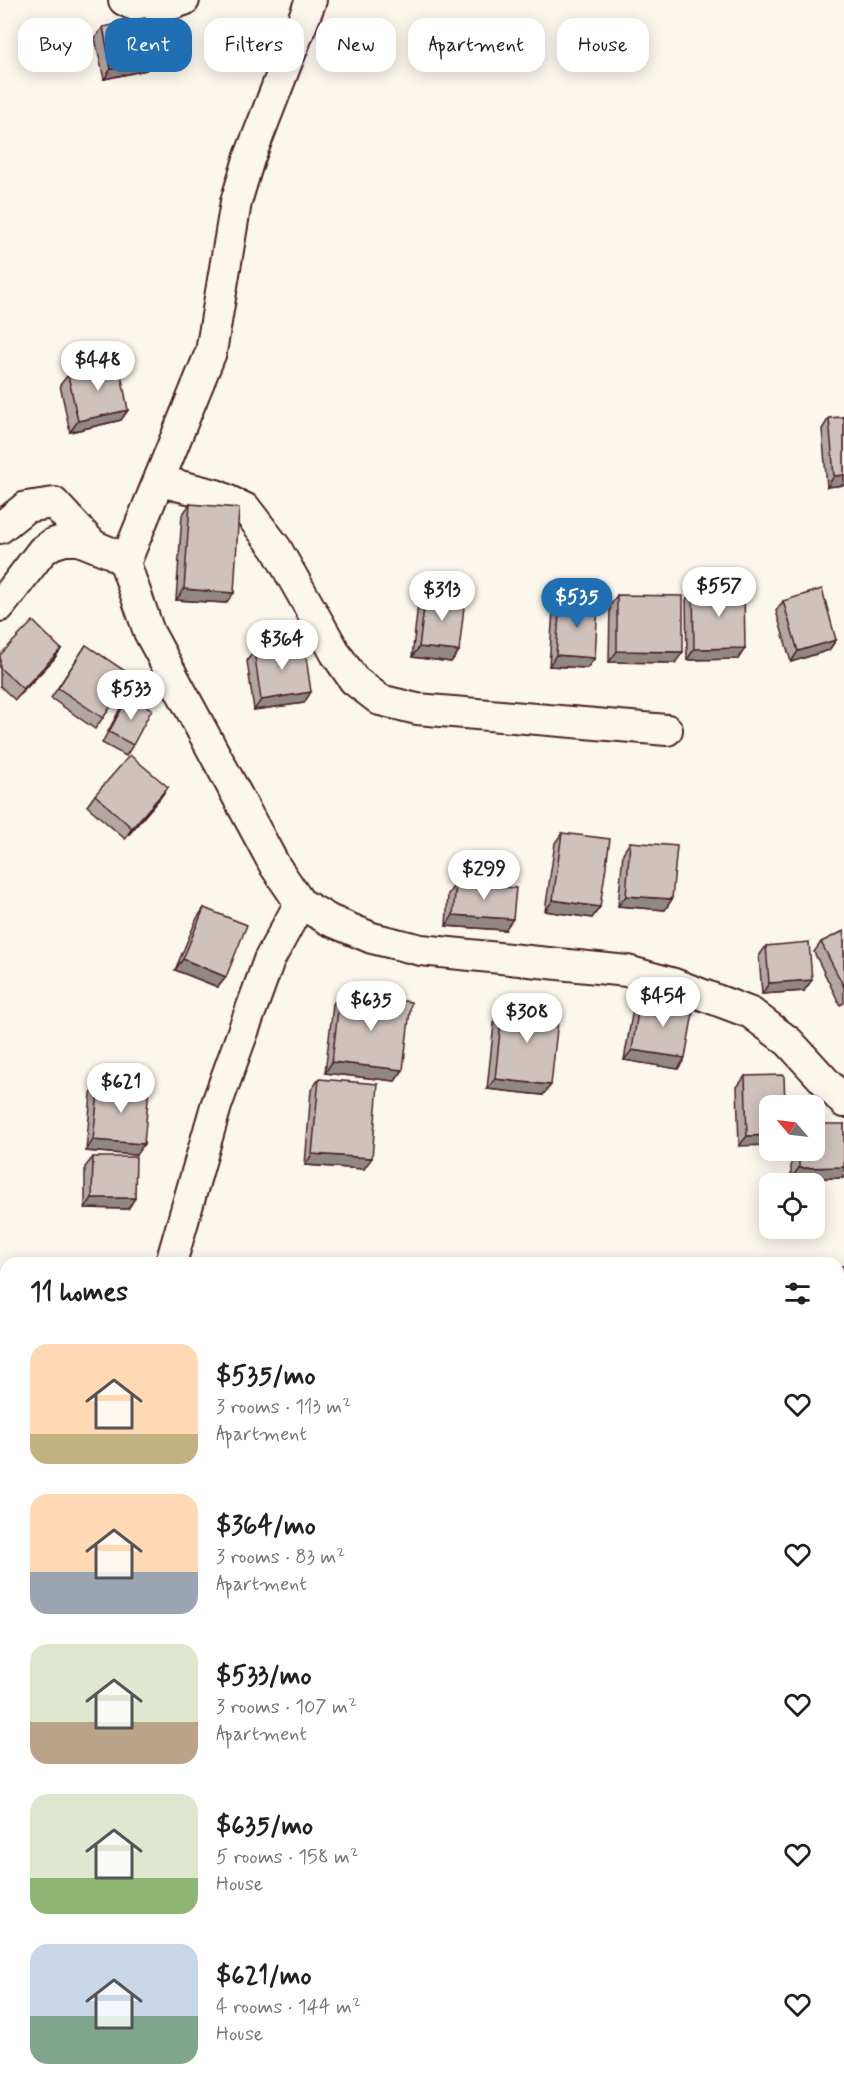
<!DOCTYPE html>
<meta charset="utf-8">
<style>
:root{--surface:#fff;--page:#f2f2f2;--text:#202124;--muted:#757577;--accent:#1f6fb2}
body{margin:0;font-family:Mynerve,sans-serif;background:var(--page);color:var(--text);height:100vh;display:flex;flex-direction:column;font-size:22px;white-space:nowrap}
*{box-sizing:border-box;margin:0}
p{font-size:20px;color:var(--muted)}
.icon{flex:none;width:33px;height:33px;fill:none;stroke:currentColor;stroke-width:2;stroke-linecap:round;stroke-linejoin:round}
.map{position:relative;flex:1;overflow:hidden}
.sheet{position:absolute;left:0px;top:1257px;width:844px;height:834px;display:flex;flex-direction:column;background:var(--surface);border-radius:18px 18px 0 0;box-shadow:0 3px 15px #0003}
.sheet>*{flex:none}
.hud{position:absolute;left:18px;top:18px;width:808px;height:54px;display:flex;gap:12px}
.needle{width:39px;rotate:298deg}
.fabs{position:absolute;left:759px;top:1095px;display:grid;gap:12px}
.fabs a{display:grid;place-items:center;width:66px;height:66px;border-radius:12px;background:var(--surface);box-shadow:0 3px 15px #0003;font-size:30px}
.price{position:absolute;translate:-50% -51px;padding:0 14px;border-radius:21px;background:#fff;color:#222;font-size:20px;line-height:39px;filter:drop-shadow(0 2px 3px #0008)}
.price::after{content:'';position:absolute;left:50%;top:36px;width:18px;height:14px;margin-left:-9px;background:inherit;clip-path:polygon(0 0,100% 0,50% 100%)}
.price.on{background:var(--accent);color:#fff}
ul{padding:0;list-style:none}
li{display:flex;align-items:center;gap:18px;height:150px;padding:0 30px}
li span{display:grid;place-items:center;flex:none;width:168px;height:120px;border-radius:18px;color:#555}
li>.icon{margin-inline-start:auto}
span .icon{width:72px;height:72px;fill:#fffc;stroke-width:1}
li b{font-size:26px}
h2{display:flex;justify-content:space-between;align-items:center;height:72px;padding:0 30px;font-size:26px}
.tag{padding:0 21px;border-radius:18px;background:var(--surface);box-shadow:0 3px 15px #0003;font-size:21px;line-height:54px}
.tag.on{background:var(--accent);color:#fff}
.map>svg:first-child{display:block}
.built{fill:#eee7de}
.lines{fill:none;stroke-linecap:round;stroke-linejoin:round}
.minor-casing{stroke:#4a1f2b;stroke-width:34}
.minor{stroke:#fbf7ec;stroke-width:30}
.wall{fill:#b2a7a2;stroke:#4a1f2b;stroke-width:1.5}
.shaded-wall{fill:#918884;stroke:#4a1f2b;stroke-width:1.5}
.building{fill:#cfc2bc;stroke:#4a1f2b;stroke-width:1.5}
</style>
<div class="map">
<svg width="844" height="2091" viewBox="0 0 844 2091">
<rect width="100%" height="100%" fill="#fbf7ec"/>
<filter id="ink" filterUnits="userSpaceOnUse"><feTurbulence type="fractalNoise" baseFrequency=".0167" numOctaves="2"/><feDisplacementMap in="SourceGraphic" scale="12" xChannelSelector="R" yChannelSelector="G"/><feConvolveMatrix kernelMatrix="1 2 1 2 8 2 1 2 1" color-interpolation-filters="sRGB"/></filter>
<g filter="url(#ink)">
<polygon class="built" points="844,1918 844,2018 839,2019 839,1919"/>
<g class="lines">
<defs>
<g id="minor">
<path d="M 124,0 C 146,13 162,8 184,0"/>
<polyline points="160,481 216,495 246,509 276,548 336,654 354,680 380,700 417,709 667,730"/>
<polyline points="0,528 26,507 54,503 93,545"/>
<polyline points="125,563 211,352 236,202 249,159 311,0"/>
<polyline points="0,606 42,551 52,544 65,540 79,540 114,554 125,563 149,632 275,866 300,903 329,920 372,938 421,950 627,971 674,984 751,1013 789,1042 844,1102"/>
<polyline points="171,1263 216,1106 269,960 300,903"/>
<polyline points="181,2085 181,2091"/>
</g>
</defs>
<use href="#minor" class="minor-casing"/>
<use href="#minor" class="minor"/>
</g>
<g class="wall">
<polygon points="103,27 146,70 104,79 95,38"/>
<polygon points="68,375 128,410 121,420 70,432 60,385"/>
<polygon points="844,417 844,485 827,487 822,429 829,418"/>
<polygon points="190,504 226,603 176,600 182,515"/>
<polygon points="693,589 745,648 738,659 687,660 686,600"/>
<polygon points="426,593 459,651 451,662 412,657 418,604"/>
<polygon points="617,595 675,663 609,662 610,606"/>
<polygon points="560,600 595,658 587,668 549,666 553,611"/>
<polygon points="783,601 836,640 829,650 791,662 776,611"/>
<polygon points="86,645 132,676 95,729 51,698"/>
<polygon points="61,649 54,659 15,700 0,686 0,655"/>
<polygon points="254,650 304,703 254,710 247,661"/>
<polygon points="128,697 133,745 126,756 102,743 121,707"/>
<polygon points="168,787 160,798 125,839 87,806 95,795"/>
<polygon points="562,833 600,907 592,918 545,911 555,843"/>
<polygon points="630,842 672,899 665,910 618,906 623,853"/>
<polygon points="456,883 505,930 446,926 448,894"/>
<polygon points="204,908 226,977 218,987 175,970 197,918"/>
<polygon points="844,931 844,1003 840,1005 814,952 821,942"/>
<polygon points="766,946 804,991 762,994 759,956"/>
<polygon points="340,993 403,1070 395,1081 325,1073 333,1004"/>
<polygon points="640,999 685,1058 678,1069 624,1060 633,1009"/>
<polygon points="503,1003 543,1095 487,1089 495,1014"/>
<polygon points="745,1076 785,1106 739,1146 737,1087"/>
<polygon points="319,1079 364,1169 305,1165 311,1090"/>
<polygon points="99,1083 136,1155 86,1151 91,1094"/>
<polygon points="844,1124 843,1178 791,1178 791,1150 814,1150"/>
<polygon points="93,1157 135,1198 128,1209 85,1208 85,1167"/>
<rect x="97" y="2085" width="55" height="6"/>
<polygon points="338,2085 400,2085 401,2091 338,2091"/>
</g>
<g class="shaded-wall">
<polygon points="153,60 146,70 104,79 111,69"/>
<polygon points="128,410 121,420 70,432 78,421"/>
<polygon points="844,475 844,485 827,487 834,476"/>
<polygon points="184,589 234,593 226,603 176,600"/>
<polygon points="836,640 829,650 791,662 798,651"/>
<polygon points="419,647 459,651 451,662 412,657"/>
<polygon points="745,648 738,659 687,660 694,649"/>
<polygon points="61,649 54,659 15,700 23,689"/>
<polygon points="617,651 683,652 675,663 609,662"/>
<polygon points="556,655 595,658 587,668 549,666"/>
<polygon points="311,692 304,703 254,710 261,700"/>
<polygon points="168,787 160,798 125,839 132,828"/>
<polygon points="626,896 672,899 665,910 618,906"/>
<polygon points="553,900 600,907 592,918 545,911"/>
<polygon points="453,915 513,919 505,930 446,926"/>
<polygon points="183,959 226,977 218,987 175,970"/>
<polygon points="812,980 804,991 762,994 769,983"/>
<polygon points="632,1050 685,1058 678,1069 624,1060"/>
<polygon points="332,1062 403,1070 395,1081 325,1073"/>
<polygon points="495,1079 551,1085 543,1095 487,1089"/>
<polygon points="770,1135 770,1145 739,1146 747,1136"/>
<polygon points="93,1140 144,1144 136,1155 86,1151"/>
<polygon points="312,1154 372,1158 364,1169 305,1165"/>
<polygon points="844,1167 843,1178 791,1178 799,1168"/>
<polygon points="92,1198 135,1198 128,1209 85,1208"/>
<rect x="838" y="1330" width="6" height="10"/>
<rect x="838" y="1433" width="6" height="11"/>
</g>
<g class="building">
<polygon points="145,18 153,60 111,69 103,27"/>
<polygon points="119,364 128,410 78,421 68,375"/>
<polygon points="844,417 844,475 834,476 829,418"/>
<polygon points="190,504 239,508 234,593 184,589"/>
<polygon points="744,588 745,648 694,649 693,589"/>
<polygon points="822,589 836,640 798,651 783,601"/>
<polygon points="426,593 465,598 459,651 419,647"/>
<polygon points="617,595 683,596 683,652 617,651"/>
<polygon points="560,600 598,603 595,658 556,655"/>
<polygon points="33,621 61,649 23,689 0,668 0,655"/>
<polygon points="304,643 311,692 261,700 254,650"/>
<polygon points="86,645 132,676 103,718 58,688"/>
<polygon points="128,697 152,709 133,745 109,732"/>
<polygon points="130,755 168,787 132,828 95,795"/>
<polygon points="562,833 610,839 600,907 553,900"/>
<polygon points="630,842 677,846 672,899 626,896"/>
<polygon points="456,883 516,888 513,919 453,915"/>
<polygon points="204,908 247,925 226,977 183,959"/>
<polygon points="844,931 844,987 821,942"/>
<polygon points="809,942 812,980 769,983 766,946"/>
<polygon points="340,993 411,1002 403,1070 332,1062"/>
<polygon points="640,999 694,1007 685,1058 632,1050"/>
<polygon points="503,1003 559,1010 551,1085 495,1079"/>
<polygon points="784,1075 785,1106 770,1106 770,1135 747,1136 745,1076"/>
<polygon points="319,1079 378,1084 372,1158 312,1154"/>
<polygon points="99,1083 149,1088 144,1144 93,1140"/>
<polygon points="814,1124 844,1124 844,1167 799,1168 799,1150 814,1150"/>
<polygon points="93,1157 136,1157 135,1198 92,1198"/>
<rect x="838" y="1266" width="6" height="64"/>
<polygon points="838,1369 844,1370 844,1433 838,1433"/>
<polygon points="105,2085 152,2085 153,2090 105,2091"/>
<polygon points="347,2085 400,2085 401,2091 347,2091"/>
</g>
</g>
</svg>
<div class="fabs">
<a><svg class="needle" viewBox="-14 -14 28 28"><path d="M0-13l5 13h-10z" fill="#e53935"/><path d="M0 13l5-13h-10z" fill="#757577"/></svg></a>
<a><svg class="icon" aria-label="locate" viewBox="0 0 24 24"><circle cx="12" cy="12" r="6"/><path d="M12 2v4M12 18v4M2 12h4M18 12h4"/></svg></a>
</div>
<b class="price" style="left:98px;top:392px">$448</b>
<b class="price" style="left:719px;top:618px">$557</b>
<b class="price" style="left:442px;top:622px">$313</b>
<b class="price on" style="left:577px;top:629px">$535</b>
<b class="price" style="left:282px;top:671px">$364</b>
<b class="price" style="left:131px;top:721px">$533</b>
<b class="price" style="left:484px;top:901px">$299</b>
<b class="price" style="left:663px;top:1028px">$454</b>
<b class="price" style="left:371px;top:1032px">$635</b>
<b class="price" style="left:527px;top:1044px">$308</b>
<b class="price" style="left:121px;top:1114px">$621</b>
<div class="hud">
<a class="tag">Buy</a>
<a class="tag on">Rent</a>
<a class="tag">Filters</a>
<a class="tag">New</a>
<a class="tag">Apartment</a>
<a class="tag">House</a>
</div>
<section class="sheet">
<h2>11 homes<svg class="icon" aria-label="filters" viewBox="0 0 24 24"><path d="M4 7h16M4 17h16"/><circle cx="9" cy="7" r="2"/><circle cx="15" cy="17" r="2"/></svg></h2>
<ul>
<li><span style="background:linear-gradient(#ffd9b3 75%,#c2b280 0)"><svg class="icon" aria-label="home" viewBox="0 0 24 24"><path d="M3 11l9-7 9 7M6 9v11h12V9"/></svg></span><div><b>$535/mo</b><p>3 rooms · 113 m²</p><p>Apartment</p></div><svg class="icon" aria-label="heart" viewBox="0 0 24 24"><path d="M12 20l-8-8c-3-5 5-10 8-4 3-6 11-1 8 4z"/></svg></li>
<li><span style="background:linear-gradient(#ffd9b3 65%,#9aa5b1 0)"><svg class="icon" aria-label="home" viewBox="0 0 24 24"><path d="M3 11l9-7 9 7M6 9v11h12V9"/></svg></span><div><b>$364/mo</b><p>3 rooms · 83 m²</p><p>Apartment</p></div><svg class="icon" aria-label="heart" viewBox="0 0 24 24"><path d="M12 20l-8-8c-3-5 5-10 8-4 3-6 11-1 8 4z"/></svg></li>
<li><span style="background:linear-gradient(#dfe7d0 65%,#b9a48a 0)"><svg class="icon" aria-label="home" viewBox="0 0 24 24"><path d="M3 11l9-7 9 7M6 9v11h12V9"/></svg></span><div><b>$533/mo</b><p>3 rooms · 107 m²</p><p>Apartment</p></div><svg class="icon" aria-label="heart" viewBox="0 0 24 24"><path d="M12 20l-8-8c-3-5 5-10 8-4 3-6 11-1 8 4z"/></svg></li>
<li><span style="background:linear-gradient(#dfe7d0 70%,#8fb573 0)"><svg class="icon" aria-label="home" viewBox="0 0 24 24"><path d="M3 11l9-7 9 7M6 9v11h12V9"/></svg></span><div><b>$635/mo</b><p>5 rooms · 158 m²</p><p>House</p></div><svg class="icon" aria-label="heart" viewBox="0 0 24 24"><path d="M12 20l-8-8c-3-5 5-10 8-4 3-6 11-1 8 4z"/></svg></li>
<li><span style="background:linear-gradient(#c9d6e8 60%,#7fa58c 0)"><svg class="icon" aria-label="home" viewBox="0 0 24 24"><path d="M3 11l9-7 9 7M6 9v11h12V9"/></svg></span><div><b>$621/mo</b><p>4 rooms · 144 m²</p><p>House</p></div><svg class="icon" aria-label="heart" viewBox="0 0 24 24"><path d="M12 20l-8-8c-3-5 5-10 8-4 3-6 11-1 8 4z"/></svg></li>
</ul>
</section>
</div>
